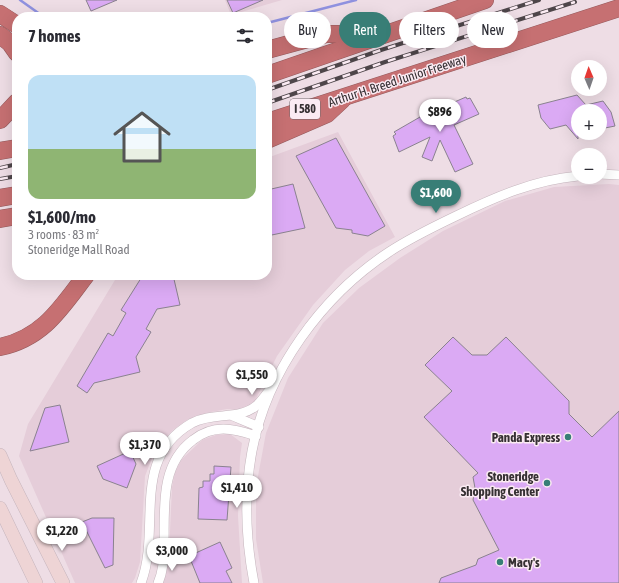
<!DOCTYPE html>
<meta charset="utf-8">
<style>
:root{--surface:#fff;--page:#f2f2f3;--text:#2b2b33;--muted:#7c7c81;--line:#e1e1e2;--accent:#387e76}
body{margin:0;font-family:"Asap Condensed",sans-serif;background:var(--page);color:var(--text);height:100vh;display:flex;flex-direction:column;font-size:15px;white-space:nowrap}
*{box-sizing:border-box;margin:0}
p{font-size:13px;color:var(--muted)}
.icon{flex:none;width:22px;height:22px;fill:none;stroke:currentColor;stroke-width:2;stroke-linecap:round;stroke-linejoin:round}
.map{position:relative;flex:1;overflow:hidden}
.drawer{position:absolute;left:12px;top:12px;width:260px;height:268px;display:flex;flex-direction:column;background:var(--surface);border-radius:16px;box-shadow:0 4px 16px #0002}
.drawer>*{flex:none}
.guide{position:absolute;left:284px;top:12px;width:275px;height:36px;display:flex;gap:8px}
.needle{width:26px;rotate:358deg}
.buttons{position:absolute;left:571px;top:60px;display:grid;gap:8px}
.buttons a{display:grid;place-items:center;width:36px;height:36px;border-radius:50%;background:var(--surface);box-shadow:0 4px 16px #0002;font-size:20px}
.price{position:absolute;translate:-50% -34px;padding:0 9px;border-radius:14px;background:#fff;color:#222;font-size:13px;line-height:26px;filter:drop-shadow(0 1px 2px #0008)}
.price::after{content:'';position:absolute;left:50%;top:24px;width:12px;height:9px;margin-left:-6px;background:inherit;clip-path:polygon(0 0,100% 0,50% 100%)}
.price.on{background:var(--accent);color:#fff}
ul{padding:0;list-style:none}
li{display:grid;align-content:center;gap:8px;height:212px;padding:0 16px}
li+li{border-top:1px solid var(--line)}
li span{display:grid;place-items:center;height:124px;border-radius:12px;color:#555}
li>.icon{margin-inline-start:auto}
span .icon{width:72px;height:72px;fill:#fffc;stroke-width:1}
li b{font-size:17px}
h2{display:flex;justify-content:space-between;align-items:center;height:48px;padding:0 16px;font-size:17px}
.tag{padding:0 14px;border-radius:18px;background:var(--surface);box-shadow:0 4px 16px #0002;font-size:14px;line-height:36px}
.tag.on{background:var(--accent);color:#fff}
.map>svg:first-child{display:block}
.built{fill:#e5cdd9}
.lines{fill:none;stroke-linecap:round;stroke-linejoin:round}
.stream{stroke:#8f91df;stroke-width:2.5}
.building{fill:#dbaaf4;stroke:#8a828f}
.minor-casing{stroke:#c5b5bd;stroke-width:10}
.secondary-casing{stroke:#c5b5bd;stroke-width:14}
.motorway-casing{stroke:#945a5c;stroke-width:18}
.minor{stroke:#fff;stroke-width:9}
.secondary{stroke:#eed4d5;stroke-width:13}
.motorway{stroke:#c67072;stroke-width:17}
.rail-casing{stroke:#4e464a;stroke-width:4}
.rail{stroke:#fbebf3;stroke-width:2.5;stroke-dasharray:8;stroke-linecap:butt}
.poi-dot{fill:#387e76;stroke:#fbebf3;stroke-width:1.5}
.labels{text-anchor:middle;stroke-width:3;stroke-linejoin:round;paint-order:stroke}
.shield{fill:#fbebf3;stroke:#71686d;stroke-width:1}
.shield-label{font-size:12px;font-weight:bold;fill:#363033}
.street-label{font-size:13px;fill:#363033;stroke:#fbebf3}
.poi-label{font-size:13px;font-weight:bold;fill:#363033;stroke:#fbebf3;text-anchor:end}
</style>
<div class="map">
<svg width="619" height="583" viewBox="0 0 619 583">
<rect width="100%" height="100%" fill="#eedde5"/>
<g class="built">
<polygon points="225,0 282,0 231,15"/>
<polygon points="338,132 395,237 369,251 345,270 313,305 277,356 253,405 241,410 227,409 206,413 187,420 173,430 156,448 145,476 140,562 135,578 132,583 75,583 19,456 28,424 118,275 267,275 267,158"/>
<polygon points="609,184 619,185 619,583 263,583 256,539 256,487 266,433 288,378 323,323 359,288 400,258 443,231 505,201 554,187"/>
<polygon points="230,434 242,443 240,457 238,516 242,583 163,583 169,554 172,487 175,472 181,460 202,440 216,435"/>
</g>
<g class="lines">
<g class="stream">
<polyline points="20,0 44,17"/>
<polyline points="267,23 356,0"/>
</g>
</g>
<g class="building">
<polygon points="86,0 117,0 91,11"/>
<polygon points="227,0 263,0 233,13"/>
<polygon points="577,95 586,105 603,101 611,112 615,126 600,129 600,111 578,111 578,139 566,125 550,129 541,118 538,105"/>
<polygon points="466,97 467,99 470,98 479,114 454,125 473,164 455,172 440,140 432,161 422,157 430,137 399,152 393,136 396,134 394,132 420,117"/>
<polygon points="336,138 385,226 368,236 352,233 352,230 336,228 296,156"/>
<polygon points="293,184 305,228 267,236 267,190"/>
<polygon points="143,275 173,275 180,305 157,309 146,329 151,332 136,357 140,372 94,383 87,393 77,386 108,333 113,336 126,313 121,310"/>
<polygon points="453,337 472,355 487,355 506,337 569,401 569,414 592,437 619,411 619,583 439,583 441,578 476,565 478,559 499,550 473,500 475,488 473,477 478,473 424,417 452,391 425,365"/>
<polygon points="60,405 69,442 30,451 45,408"/>
<polygon points="130,451 136,464 127,488 103,479 97,466"/>
<polygon points="214,466 231,467 227,520 198,519 199,488 203,487 203,481 210,481 210,474 214,474"/>
<polygon points="92,518 114,518 113,565 105,568 82,522"/>
<polygon points="220,542 232,568 226,571 232,583 200,583 189,556"/>
</g>
<g class="lines">
<defs>
<g id="minor">
<polyline points="600,174 619,175"/>
<polyline points="233,416 259,427"/>
<path d="M 141,583 C 162,528 129,459 192,423 C 213,412 239,420 256,406 C 261,402 265,395 270,390"/>
<path d="M 158,583 C 163,572 164,559 164,547 C 165,510 159,465 193,440 C 213,424 233,428 256,436"/>
<path d="M 254,583 C 246,541 244,494 252,451 C 267,371 322,296 389,252 C 410,238 433,227 456,216 C 495,197 534,180 578,176"/>
</g>
<g id="secondary">
<polyline points="0,455 11,480 63,583"/>
<polyline points="0,508 36,583"/>
</g>
<g id="motorway">
<polyline points="0,14 17,25"/>
<polyline points="0,35 10,43 17,53"/>
<polyline points="267,50 326,34 367,34"/>
<polyline points="267,75 485,0"/>
<polyline points="0,120 17,102"/>
<polyline points="267,122 619,8"/>
<polyline points="267,140 327,114 342,100"/>
<polyline points="0,151 17,148"/>
<polyline points="0,198 17,195"/>
<polyline points="0,219 17,216"/>
<path d="M 0,347 C 43,338 61,308 86,275"/>
</g>
</defs>
<use href="#minor" class="minor-casing"/>
<use href="#secondary" class="secondary-casing"/>
<use href="#motorway" class="motorway-casing"/>
<use href="#minor" class="minor"/>
<use href="#secondary" class="secondary"/>
<use href="#motorway" class="motorway"/>
<defs>
<g id="rail">
<polyline points="267,90 381,50 539,0"/>
<polyline points="267,103 385,62 575,2"/>
<polyline points="0,168 17,164"/>
<polyline points="0,179 17,176"/>
</g>
</defs>
<use href="#rail" class="rail-casing"/>
<use href="#rail" class="rail"/>
</g>
<g class="poi-dot">
<circle cx="568" cy="437" r="4"/>
<circle cx="547" cy="483" r="4"/>
<circle cx="500" cy="562" r="4"/>
</g>
<g class="labels">
<rect class="shield" x="290" y="99" width="30" height="20" rx="3"/>
<g class="shield-label">
<text x="305" y="113">I 580</text>
</g>
<g class="street-label">
<text transform="translate(397 80) rotate(-18)" y="5">Arthur H. Breed Junior Freeway</text>
</g>
<g class="poi-label">
<text x="560" y="442">Panda Express</text>
<text x="539" y="481">Stoneridge<tspan x="539" dy="15">Shopping Center</tspan></text>
<text x="508" y="567" text-anchor="start">Macy's</text>
</g>
</g>
</svg>
<div class="buttons">
<a><svg class="needle" viewBox="-14 -14 28 28"><path d="M0-13l5 13h-10z" fill="#e53935"/><path d="M0 13l5-13h-10z" fill="#7c7c81"/></svg></a>
<a>+</a>
<a>−</a>
</div>
<b class="price" style="left:440px;top:133px">$896</b>
<b class="price on" style="left:436px;top:214px">$1,600</b>
<b class="price" style="left:252px;top:396px">$1,550</b>
<b class="price" style="left:145px;top:466px">$1,370</b>
<b class="price" style="left:237px;top:509px">$1,410</b>
<b class="price" style="left:62px;top:552px">$1,220</b>
<b class="price" style="left:172px;top:572px">$3,000</b>
<div class="guide">
<a class="tag">Buy</a>
<a class="tag on">Rent</a>
<a class="tag">Filters</a>
<a class="tag">New</a>
</div>
<section class="drawer">
<h2>7 homes<svg class="icon" aria-label="filters" viewBox="0 0 24 24"><path d="M4 7h16M4 17h16"/><circle cx="9" cy="7" r="2"/><circle cx="15" cy="17" r="2"/></svg></h2>
<ul>
<li><span style="background:linear-gradient(#bfe0f5 60%,#8fb573 0)"><svg class="icon" aria-label="home" viewBox="0 0 24 24"><path d="M3 11l9-7 9 7M6 9v11h12V9"/></svg></span><div><b>$1,600/mo</b><p>3 rooms · 83 m²</p><p>Stoneridge Mall Road</p></div></li>
</ul>
</section>
</div>
